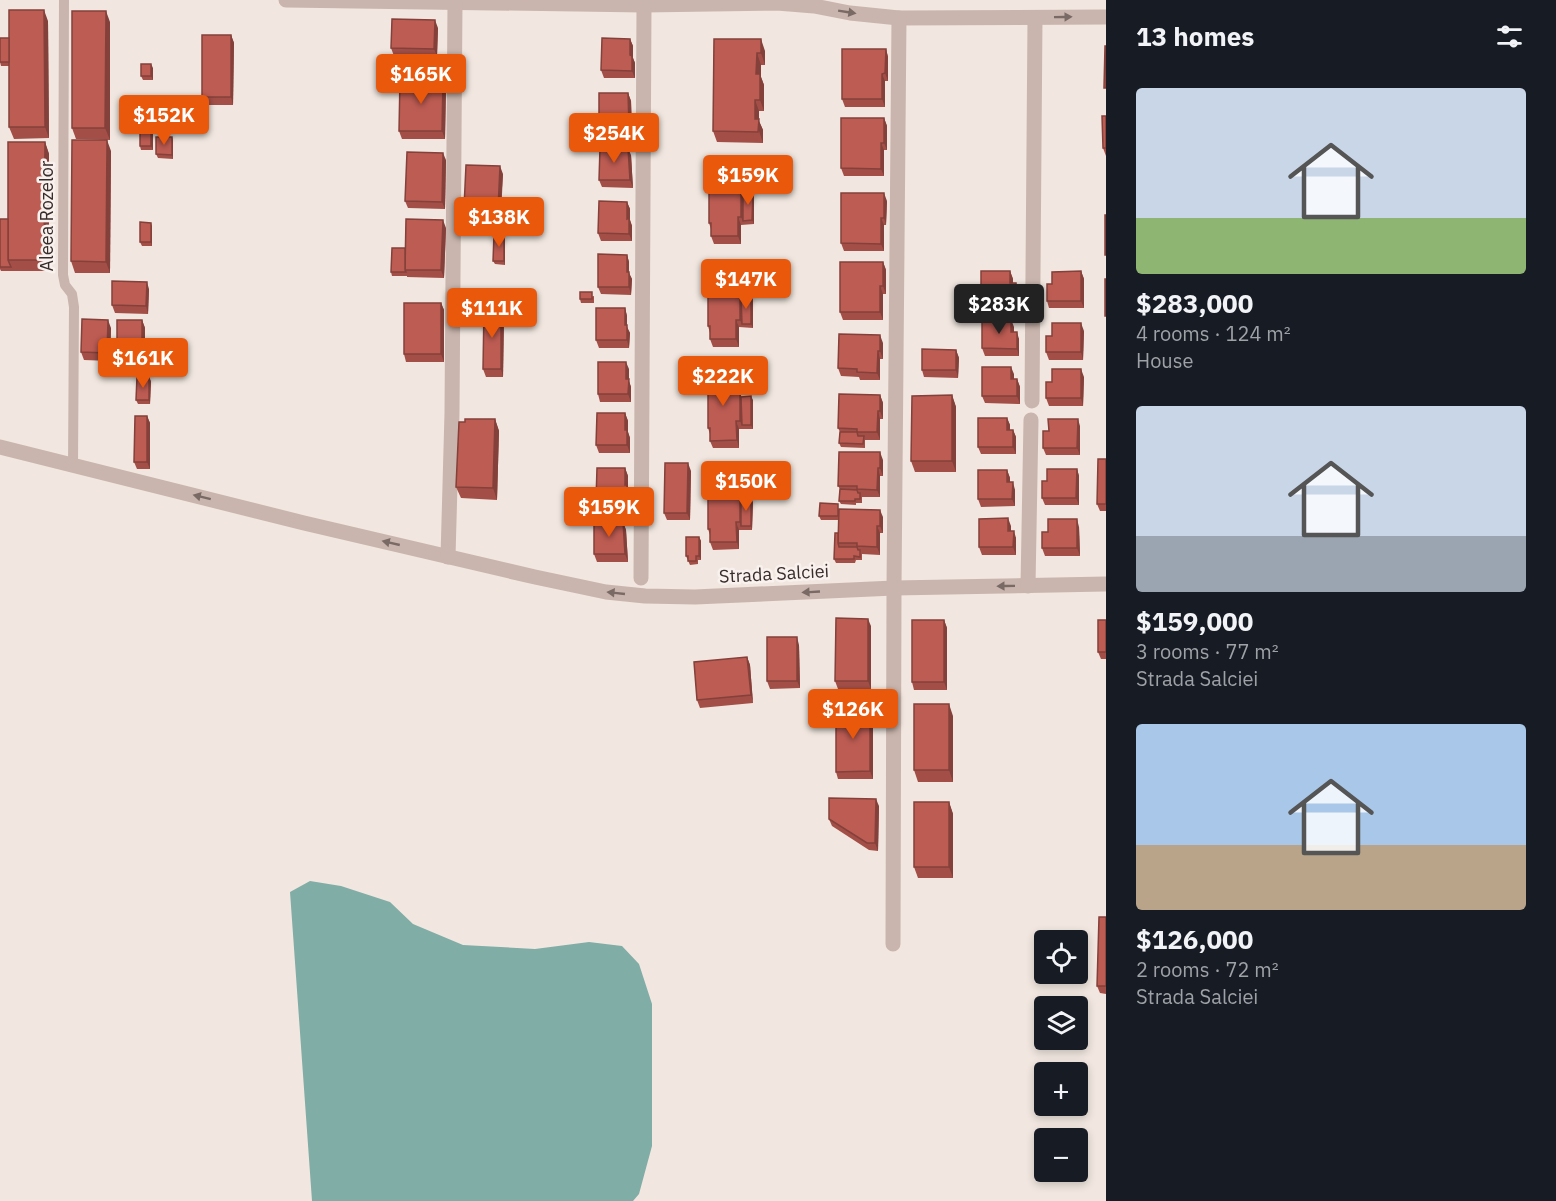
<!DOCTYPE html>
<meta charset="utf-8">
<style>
:root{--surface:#171b24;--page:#242831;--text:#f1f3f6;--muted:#9ea1a6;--accent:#ea580c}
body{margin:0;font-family:"IBM Plex Sans",sans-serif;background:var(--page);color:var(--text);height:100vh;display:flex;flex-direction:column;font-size:22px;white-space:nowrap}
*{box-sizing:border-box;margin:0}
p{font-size:20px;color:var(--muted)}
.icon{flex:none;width:33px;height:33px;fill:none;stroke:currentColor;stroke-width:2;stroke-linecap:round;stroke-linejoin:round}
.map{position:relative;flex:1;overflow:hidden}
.sheet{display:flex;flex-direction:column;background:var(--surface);width:450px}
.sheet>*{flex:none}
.fabs{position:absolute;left:1034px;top:930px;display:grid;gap:12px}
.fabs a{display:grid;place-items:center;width:54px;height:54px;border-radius:6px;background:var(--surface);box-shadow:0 3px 9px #0003;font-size:30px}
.price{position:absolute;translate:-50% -51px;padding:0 14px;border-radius:6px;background:var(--accent);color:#fff;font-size:20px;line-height:39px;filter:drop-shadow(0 2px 3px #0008)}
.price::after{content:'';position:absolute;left:50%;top:36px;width:18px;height:14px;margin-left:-9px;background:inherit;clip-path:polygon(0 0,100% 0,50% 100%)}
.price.on{background:#222;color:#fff}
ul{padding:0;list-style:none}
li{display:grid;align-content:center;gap:12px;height:318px;padding:0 30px}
li span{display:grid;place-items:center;height:186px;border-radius:6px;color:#555}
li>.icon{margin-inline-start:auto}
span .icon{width:108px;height:108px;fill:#fffc;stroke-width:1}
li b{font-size:26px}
h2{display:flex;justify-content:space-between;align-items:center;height:72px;padding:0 30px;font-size:26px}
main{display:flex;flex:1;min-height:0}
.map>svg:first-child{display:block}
.water{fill:#81ada7}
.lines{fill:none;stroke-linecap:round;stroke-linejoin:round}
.lane{stroke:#c9b5ad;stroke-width:10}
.street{stroke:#c9b5ad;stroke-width:15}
.wall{fill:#a34f47}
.shaded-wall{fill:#84403a}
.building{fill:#bd5c53;stroke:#84403a;stroke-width:1.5}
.oneway{fill:#796a66}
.labels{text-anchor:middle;stroke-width:5;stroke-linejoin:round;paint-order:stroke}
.street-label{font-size:18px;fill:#382d2b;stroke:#f9f1ed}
</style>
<main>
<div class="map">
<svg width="1106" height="1201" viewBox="0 0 1106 1201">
<rect width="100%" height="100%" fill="#f1e7e0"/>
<polygon class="water" points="310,881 341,886 390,902 413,924 463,945 535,949 589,942 622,946 639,964 652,1004 652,1146 639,1194 633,1201 312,1201 290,892"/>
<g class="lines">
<polyline class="lane" points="64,0 63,275 65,285 72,294 74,307 73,466"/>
<g class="street">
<polyline points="286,0 644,5 777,3 814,6 850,13 899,18 1106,17"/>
<polyline points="1032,401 1035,18"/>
<polyline points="0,447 304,523 535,577 606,592 645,596 695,597 894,588 1106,584"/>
<polyline points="448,557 452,413 455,3"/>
<polyline points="641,578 644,5"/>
<polyline points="1028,586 1031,420"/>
<polyline points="893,944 894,588 899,18"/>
</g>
</g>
<g class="wall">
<polygon points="48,21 49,138 14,139 9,127 9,66 1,66 0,62 0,38 9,38"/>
<polygon points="110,22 110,140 76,139 72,128"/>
<polygon points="438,28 437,56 443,60 442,79 446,87 445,139 402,139 399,131 431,79 429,75 430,56 394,56 391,48"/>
<polygon points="231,35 234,43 233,105 205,105 202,97"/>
<polygon points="630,39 633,46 633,58 635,63 635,78 604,78 601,70"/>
<polygon points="714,39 765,51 765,65 761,65 761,77 764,85 764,111 759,111 759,121 763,130 763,143 717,142 713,131"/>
<polygon points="886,49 888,57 888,81 885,81 885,107 845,107 842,99"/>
<polygon points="153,68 153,80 143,80 141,76"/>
<polygon points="628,93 631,101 632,133 602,133 599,125"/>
<polygon points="153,115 153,150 141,150 140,146 144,122"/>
<polygon points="1106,116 1106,156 1103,148"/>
<polygon points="884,118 887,126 887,150 884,150 884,176 844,176 841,168"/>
<polygon points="172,137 173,141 173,159 158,158 156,154"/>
<polygon points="45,142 49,154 49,271 1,271 0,269 0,219 8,219"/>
<polygon points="111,151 110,273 75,273 71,261"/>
<polygon points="631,155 633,188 602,187 599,180"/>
<polygon points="446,160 445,209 408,208 405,201"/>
<polygon points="503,174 501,215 505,219 505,265 495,264 493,261 495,235 495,217 467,216 464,208"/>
<polygon points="740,176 740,189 741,189 743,193 754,196 754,224 741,225 741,244 714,244 711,236 711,229 709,223"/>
<polygon points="887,201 886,225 884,225 884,251 844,251 841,243"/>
<polygon points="627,202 630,209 630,220 632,226 632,241 601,241 598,233"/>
<polygon points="152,226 152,246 142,246 140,242"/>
<polygon points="446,228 444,278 407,277 407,276 392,276 391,272 405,248"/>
<polygon points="627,255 629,262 629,273 632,279 631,295 601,294 598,287"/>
<polygon points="883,262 886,270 886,294 883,294 883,320 843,320 840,312"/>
<polygon points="1010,271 1013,279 1013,283 1019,291 1019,307 984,307 981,299"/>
<polygon points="1081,271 1084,279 1084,308 1049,308 1047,301 1052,284"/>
<polygon points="739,279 739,292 741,295 753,299 753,328 739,327 739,347 713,347 710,339 710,333 708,326"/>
<polygon points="149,289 148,314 115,313 112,305"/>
<polygon points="594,296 594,303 581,303 580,299"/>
<polygon points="441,303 444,310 444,362 406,362 404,354"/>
<polygon points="625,308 627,316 627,327 630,333 629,348 599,348 596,340"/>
<polygon points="501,309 504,317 503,377 486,377 483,369"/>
<polygon points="142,320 145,328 145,360 120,359 117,352"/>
<polygon points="1014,327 1014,332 1019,339 1019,356 985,356 982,348"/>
<polygon points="111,328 110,361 84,360 81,352"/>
<polygon points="1084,331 1083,360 1049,360 1046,352 1052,336"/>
<polygon points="883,343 883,359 880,359 880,380 860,380 859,377 841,376 838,368"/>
<polygon points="956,350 959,358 958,378 924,377 922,370"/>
<polygon points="629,369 629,381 631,387 631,402 600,402 598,394"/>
<polygon points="1014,374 1014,379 1017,379 1020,387 1020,404 985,403 982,396"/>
<polygon points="1084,377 1083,406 1049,406 1046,398 1052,382"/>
<polygon points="739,380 739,393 741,397 753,400 753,429 739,429 739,448 713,448 710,441 710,434 708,428"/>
<polygon points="151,381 150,404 138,404 136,400"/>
<polygon points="880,395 883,403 883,419 880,419 880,440 865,440 865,448 841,447 839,443 840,432 838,428"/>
<polygon points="952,395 956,407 956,472 915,472 911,461"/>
<polygon points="625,413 628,421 628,432 630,438 630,453 599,453 596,445"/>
<polygon points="147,416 150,423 150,469 137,469 134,462"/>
<polygon points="1007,418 1010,425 1010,430 1013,430 1016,437 1016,454 981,454 978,447"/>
<polygon points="495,419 499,431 497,500 461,498 456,487 465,422"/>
<polygon points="1080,426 1080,455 1046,455 1043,448 1049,431"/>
<polygon points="1106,459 1106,511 1100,511 1097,504"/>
<polygon points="883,460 883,476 880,476 880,497 862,497 862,503 856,503 856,505 841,504 839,501 840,489 838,486"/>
<polygon points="625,468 628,476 628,487 630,493 630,508 599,508 596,500"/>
<polygon points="1077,469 1079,476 1079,505 1045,505 1042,498 1047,481"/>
<polygon points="1007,470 1010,478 1010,482 1015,490 1015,506 981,507 978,499"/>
<polygon points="691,471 690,520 667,520 664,513"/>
<polygon points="736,474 739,481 739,494 741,498 753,502 752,530 739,530 739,549 713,550 710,542 710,535 708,529 710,487"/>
<polygon points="840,509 883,517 883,533 880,533 880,555 862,554 862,560 856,560 855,563 836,563 834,559 838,533 838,520 821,520 819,516"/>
<polygon points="623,522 626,530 628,562 597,562 594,554"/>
<polygon points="1011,526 1011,531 1016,538 1016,555 982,555 979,547"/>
<polygon points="1079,527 1080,556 1045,556 1042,548 1048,532"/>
<polygon points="699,537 701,541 701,560 698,560 698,564 690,565 686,556"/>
<polygon points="944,620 947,628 947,690 914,690 912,682"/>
<polygon points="1106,620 1106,659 1101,659 1098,652"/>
<polygon points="871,626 871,689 838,689 835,681"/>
<polygon points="799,645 800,688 770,689 767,681"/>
<polygon points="747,657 750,665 753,703 700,708 697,700"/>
<polygon points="870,707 873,715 873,779 838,779 836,772"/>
<polygon points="953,716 953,782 918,782 914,770"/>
<polygon points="949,802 953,814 953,878 918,878 914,867"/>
<polygon points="879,806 878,851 869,850 832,826 829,819"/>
<polygon points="1106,917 1106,994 1100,993 1097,986"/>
</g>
<g class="shaded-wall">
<polygon points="44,10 48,21 49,138 45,127"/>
<polygon points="106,11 110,22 110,140 105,128"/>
<polygon points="435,20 438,28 437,56 434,49"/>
<polygon points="231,35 234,43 233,105 231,97"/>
<polygon points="630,39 633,46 633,58 635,63 635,78 632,71 630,55"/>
<polygon points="761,39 765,51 765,65 761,53"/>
<polygon points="886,49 888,57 888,81 885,73"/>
<polygon points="757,53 761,65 761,77 764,85 764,111 760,100 756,74"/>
<polygon points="441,56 443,60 442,80 440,76"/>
<polygon points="151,64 153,68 153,80 151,76"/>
<polygon points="882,74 885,81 885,107 882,99"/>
<polygon points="443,79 446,87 445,139 442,131"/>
<polygon points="628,93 631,101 632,133 629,125"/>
<polygon points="755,100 759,111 759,121 763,130 763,143 755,119"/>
<polygon points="151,111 153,115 153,150 151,146"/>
<polygon points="884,118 887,126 887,150 884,143"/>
<polygon points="172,137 173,141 173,159 172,155"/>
<polygon points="107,140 111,151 110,273 106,262"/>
<polygon points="45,142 49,154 49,271 44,260"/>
<polygon points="881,143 884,150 884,176 881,169"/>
<polygon points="628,148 631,155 633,188 630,180"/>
<polygon points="443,153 446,160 445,209 442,202"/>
<polygon points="500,166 503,174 500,217 498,210"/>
<polygon points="737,168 740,176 740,196 738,189"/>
<polygon points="741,189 744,196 743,221 741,217"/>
<polygon points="753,192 754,196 754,224 752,220"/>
<polygon points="884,193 887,201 886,225 884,218"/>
<polygon points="627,202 630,209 630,220 632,226 632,241 629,234 627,219"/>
<polygon points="504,215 505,219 505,265 504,261"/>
<polygon points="738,217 741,225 741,244 738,236"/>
<polygon points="881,218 884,225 884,251 881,244"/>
<polygon points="443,220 446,228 444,278 441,270"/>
<polygon points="151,223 152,226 152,246 151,242"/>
<polygon points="627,255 629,262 629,273 632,279 631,295 629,287 627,272"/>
<polygon points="883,262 886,270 886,294 883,286"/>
<polygon points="736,271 739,279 739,299 736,292"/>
<polygon points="1010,271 1013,279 1013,291 1010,283"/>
<polygon points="1081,271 1084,279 1084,308 1081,301"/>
<polygon points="147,282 149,289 148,314 146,306"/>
<polygon points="1016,283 1019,291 1019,307 1016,300"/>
<polygon points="880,286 883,294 883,320 880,312"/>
<polygon points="740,292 743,299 742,324 740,320"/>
<polygon points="751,296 753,299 753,328 751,324"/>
<polygon points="441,303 444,310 444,362 441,354"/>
<polygon points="625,308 627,316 627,327 630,333 629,348 627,340 625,325"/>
<polygon points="501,309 504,317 503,377 501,369"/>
<polygon points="1011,319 1014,327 1014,339 1011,332"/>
<polygon points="108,320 111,328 110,361 107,353"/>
<polygon points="142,320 145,328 145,360 142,352"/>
<polygon points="736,320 739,327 739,347 736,339"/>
<polygon points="1081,323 1084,331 1083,360 1081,352"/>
<polygon points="1017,332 1019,339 1019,356 1017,349"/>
<polygon points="880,335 883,343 883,359 880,351"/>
<polygon points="956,350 959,358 958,378 956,370"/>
<polygon points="878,351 880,359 880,380 877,373"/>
<polygon points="626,362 629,369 629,381 631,387 631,402 628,394 626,379"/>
<polygon points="1011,367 1014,374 1014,387 1011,379"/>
<polygon points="1081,369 1084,377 1083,406 1081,398"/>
<polygon points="736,373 739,380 739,401 737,393"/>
<polygon points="149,377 151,381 150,404 149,400"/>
<polygon points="1017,379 1020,387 1020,404 1017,396"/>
<polygon points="740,393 743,401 742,425 740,421"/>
<polygon points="880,395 883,403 883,419 880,411"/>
<polygon points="952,395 956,407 956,472 952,461"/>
<polygon points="751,396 753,400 753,429 751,425"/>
<polygon points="878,411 880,419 880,440 877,432"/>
<polygon points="625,413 628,421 628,432 630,438 630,453 627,445 625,430"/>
<polygon points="147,416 150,423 150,469 147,462"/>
<polygon points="1007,418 1010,425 1010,438 1007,430"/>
<polygon points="495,419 499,431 497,500 493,488"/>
<polygon points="1078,419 1080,426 1080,455 1077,448"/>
<polygon points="736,421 739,429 739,448 737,440"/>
<polygon points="1013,430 1016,437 1016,454 1013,447"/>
<polygon points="880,452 883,460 883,476 880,468"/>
<polygon points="688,463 691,471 690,520 687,513"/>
<polygon points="625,468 628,476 628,487 630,493 630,508 627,500 625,485"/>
<polygon points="878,468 880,476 880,497 877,490"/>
<polygon points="1077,469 1079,476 1079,505 1076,498"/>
<polygon points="1007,470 1010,478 1010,490 1007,482"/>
<polygon points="736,474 739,481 739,502 736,494"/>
<polygon points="1013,482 1015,490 1015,506 1012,499"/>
<polygon points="740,494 743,502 741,526 740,522"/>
<polygon points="751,498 753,502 752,530 751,526"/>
<polygon points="880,510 883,517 883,533 880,526"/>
<polygon points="1008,518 1011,526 1011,538 1008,531"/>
<polygon points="1077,519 1079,527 1080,556 1077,548"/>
<polygon points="623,522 626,530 628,562 625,554"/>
<polygon points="736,522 739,530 739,549 737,542"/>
<polygon points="877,526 880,533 880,555 877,547"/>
<polygon points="1014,531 1016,538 1016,555 1013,547"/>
<polygon points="699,537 701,541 701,560 699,556"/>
<polygon points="868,619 871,626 871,689 868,681"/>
<polygon points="944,620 947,628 947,690 944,682"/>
<polygon points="797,637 799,645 800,688 797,681"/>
<polygon points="747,657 750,665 753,703 751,695"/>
<polygon points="949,704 953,716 953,782 949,770"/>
<polygon points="870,707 873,715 873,779 870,771"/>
<polygon points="876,799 879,806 878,851 875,843"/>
<polygon points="949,802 953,814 953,878 949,867"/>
</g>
<g class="building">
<polygon points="9,10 44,10 45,127 9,127"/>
<polygon points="72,11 106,11 105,128 72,128"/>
<polygon points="392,19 435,20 434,49 391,48"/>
<rect x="202" y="35" width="29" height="62"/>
<rect x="0" y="38" width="9" height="24"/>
<polygon points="602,38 630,39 630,55 632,56 632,71 601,70"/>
<polygon points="714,39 761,39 761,53 757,53 756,74 760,74 760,100 755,100 755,119 759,119 758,132 713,131"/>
<polygon points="1105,46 1106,46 1106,88 1104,88"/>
<polygon points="842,49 886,49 885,73 882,74 882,99 842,99"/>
<polygon points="430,56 441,56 440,76 429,75"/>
<rect x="141" y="64" width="10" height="12"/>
<polygon points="400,79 443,79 442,131 399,131"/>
<polygon points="599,93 628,93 629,125 599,125"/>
<polygon points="144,111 151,111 151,146 140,146 140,122 144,122"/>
<polygon points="1102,116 1106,116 1106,148 1103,148"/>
<polygon points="841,118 884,118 884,143 881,143 881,169 841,168"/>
<polygon points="156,137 172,137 172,155 156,154"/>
<polygon points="72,140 107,140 106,262 71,261"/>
<polygon points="8,142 45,142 44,260 8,260"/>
<polygon points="600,148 628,148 630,180 599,180"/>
<polygon points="407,152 443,153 442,202 405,201"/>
<polygon points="466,165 500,166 498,210 464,208"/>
<polygon points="711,168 737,168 738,189 741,189 741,217 738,217 738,236 711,236 711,223 709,223 709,182 711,182"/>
<polygon points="753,192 752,220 743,221 743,193"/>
<polygon points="841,193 884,193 884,218 881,218 881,244 841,243"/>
<polygon points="599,201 627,202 627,219 629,218 629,234 598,233"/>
<rect x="495" y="215" width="9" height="19"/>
<rect x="1105" y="215" width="1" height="40"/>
<polygon points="0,219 8,219 8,260 11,267 0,267"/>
<polygon points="406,219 443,220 441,270 405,270"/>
<polygon points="140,222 151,223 151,242 140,242"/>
<polygon points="494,235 504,235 504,261 493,261"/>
<polygon points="392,248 405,248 405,270 406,272 391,272"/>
<polygon points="598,254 627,255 627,272 629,272 629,287 598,287"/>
<polygon points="840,262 883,262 883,286 880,286 880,312 840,312"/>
<polygon points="710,271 736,271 736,292 740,292 740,320 736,320 736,339 710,339 710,326 708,326 708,285 710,285"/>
<polygon points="981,271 1010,271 1010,283 1016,283 1016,300 981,299"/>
<polygon points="1081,271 1081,301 1047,301 1047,284 1052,284 1052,272"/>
<rect x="1105" y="279" width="1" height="37"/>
<polygon points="112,281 147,282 146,306 112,305"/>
<rect x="580" y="292" width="12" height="7"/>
<polygon points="741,295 751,296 751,324 742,324"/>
<rect x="404" y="303" width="37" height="51"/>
<polygon points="596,308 625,308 625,325 627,325 627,340 596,340"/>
<polygon points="484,309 501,309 501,369 483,369"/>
<polygon points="82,319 108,320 107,353 81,352"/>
<polygon points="1011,319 1011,332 1017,332 1017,349 982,348 982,320"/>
<rect x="117" y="320" width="25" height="32"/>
<polygon points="1052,323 1081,323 1081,352 1046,352 1046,336 1052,336"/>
<polygon points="839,334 880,335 880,351 878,351 877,373 857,372 857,369 838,368"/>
<polygon points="922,349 956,350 956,370 922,370"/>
<polygon points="598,362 626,362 626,379 629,379 628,394 598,394"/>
<polygon points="982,367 1011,367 1011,379 1017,379 1017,396 982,396"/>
<polygon points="1052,369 1081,369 1081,398 1046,398 1046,382 1052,382"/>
<polygon points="710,373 736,373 737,393 740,393 740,421 736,421 737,440 710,441 710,428 708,428 708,386 710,386"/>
<polygon points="137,377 149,377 149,400 136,400"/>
<polygon points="839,394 880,395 880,411 878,411 877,432 857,432 857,429 838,428"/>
<polygon points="952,395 952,461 911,461 912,396"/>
<polygon points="751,396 751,425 742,425 741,397"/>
<polygon points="597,413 625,413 625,430 627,430 627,445 596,445"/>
<polygon points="135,416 147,416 147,462 134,462"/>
<polygon points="978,418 1007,418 1007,430 1013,430 1013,447 978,447"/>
<polygon points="465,419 495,419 493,488 456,487 459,422 465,422"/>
<polygon points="1048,419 1078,419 1077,448 1043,448 1043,431 1049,431"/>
<polygon points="840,432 857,432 858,436 864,436 863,444 839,443"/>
<polygon points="839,452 880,452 880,468 878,468 877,490 857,489 857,486 838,486"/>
<polygon points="1098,459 1106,459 1106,504 1097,504"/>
<polygon points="665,463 688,463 687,513 664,513"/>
<polygon points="597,468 625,468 625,485 627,485 627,500 596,500"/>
<polygon points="1047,469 1077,469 1076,498 1042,498 1042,481 1047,481"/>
<polygon points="978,470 1007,470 1007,482 1013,482 1012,499 978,499"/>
<polygon points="710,474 736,474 736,494 740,494 740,522 736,522 737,542 710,542 710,529 708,529 708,488 710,487"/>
<polygon points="840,489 857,490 858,493 860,493 860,499 855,499 855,501 839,501"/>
<rect x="741" y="498" width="10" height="28"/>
<polygon points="820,503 838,504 838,516 819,516"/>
<polygon points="839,509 880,510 880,526 877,526 877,547 857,546 857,543 838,543"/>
<polygon points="1008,518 1008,531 1014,531 1013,547 979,547 979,519"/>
<polygon points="1048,519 1077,519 1077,548 1042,548 1042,532 1048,532"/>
<polygon points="594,522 623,522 625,554 594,554"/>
<polygon points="835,533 838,533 838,543 839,547 857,547 858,550 860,550 860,557 854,556 854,559 834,559"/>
<polygon points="686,537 699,537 699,556 696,556 696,561 688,561 688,556 686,556"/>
<polygon points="836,618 868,619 868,681 835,681"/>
<rect x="912" y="620" width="32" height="62"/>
<rect x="1098" y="620" width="8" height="32"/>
<rect x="767" y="637" width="30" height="44"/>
<polygon points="747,657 751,695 697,700 694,662"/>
<rect x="914" y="704" width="35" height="66"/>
<polygon points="870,707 870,771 836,772 836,708"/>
<polygon points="829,798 876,799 875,843 867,843 829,819"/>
<rect x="914" y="802" width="35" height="65"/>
<polygon points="1099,917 1106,917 1106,986 1097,986"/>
</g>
<defs><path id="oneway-solid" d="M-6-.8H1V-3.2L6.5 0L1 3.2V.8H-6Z" transform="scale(1.5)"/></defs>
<g class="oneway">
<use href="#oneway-solid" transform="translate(847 12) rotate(9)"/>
<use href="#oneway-solid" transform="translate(1063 17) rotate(-1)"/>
<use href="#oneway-solid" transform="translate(202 497) rotate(-166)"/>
<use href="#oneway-solid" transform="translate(391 543) rotate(-167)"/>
<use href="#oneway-solid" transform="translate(1006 586) rotate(179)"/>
<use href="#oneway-solid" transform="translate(811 592) rotate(177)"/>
<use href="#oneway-solid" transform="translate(616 593) rotate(-174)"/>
</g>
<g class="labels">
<g class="street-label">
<text transform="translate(47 216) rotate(-90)" y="6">Aleea Rozelor</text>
<text transform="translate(774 574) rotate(-3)" y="6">Strada Salciei</text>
</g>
</g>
</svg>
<div class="fabs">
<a><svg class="icon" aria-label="locate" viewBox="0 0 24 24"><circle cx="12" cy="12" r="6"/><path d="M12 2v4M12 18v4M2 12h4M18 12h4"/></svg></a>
<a><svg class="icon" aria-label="layers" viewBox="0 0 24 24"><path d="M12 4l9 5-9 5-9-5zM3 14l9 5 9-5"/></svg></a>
<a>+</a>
<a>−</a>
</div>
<b class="price" style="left:421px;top:105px">$165K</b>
<b class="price" style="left:164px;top:146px">$152K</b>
<b class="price" style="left:614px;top:164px">$254K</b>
<b class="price" style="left:748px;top:206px">$159K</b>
<b class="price" style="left:499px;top:248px">$138K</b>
<b class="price" style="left:746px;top:310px">$147K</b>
<b class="price on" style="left:999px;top:335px">$283K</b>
<b class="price" style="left:492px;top:339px">$111K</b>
<b class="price" style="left:143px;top:389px">$161K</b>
<b class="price" style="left:723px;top:407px">$222K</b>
<b class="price" style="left:746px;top:512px">$150K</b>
<b class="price" style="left:609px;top:538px">$159K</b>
<b class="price" style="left:853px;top:740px">$126K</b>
</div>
<section class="sheet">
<h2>13 homes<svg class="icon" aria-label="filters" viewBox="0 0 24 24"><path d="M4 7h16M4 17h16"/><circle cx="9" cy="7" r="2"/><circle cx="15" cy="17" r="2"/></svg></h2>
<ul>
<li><span style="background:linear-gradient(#c9d6e8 70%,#8fb573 0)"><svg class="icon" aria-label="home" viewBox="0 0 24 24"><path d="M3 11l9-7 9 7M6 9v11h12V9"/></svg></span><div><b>$283,000</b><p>4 rooms · 124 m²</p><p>House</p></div></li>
<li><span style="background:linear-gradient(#c9d6e8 70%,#9aa5b1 0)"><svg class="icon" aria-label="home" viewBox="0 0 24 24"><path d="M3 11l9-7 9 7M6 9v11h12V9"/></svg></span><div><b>$159,000</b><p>3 rooms · 77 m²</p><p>Strada Salciei</p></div></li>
<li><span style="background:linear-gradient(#a9c7e8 65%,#b9a48a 0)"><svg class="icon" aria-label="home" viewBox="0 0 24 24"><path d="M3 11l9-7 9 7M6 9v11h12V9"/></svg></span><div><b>$126,000</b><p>2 rooms · 72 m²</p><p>Strada Salciei</p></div></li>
</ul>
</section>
</main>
